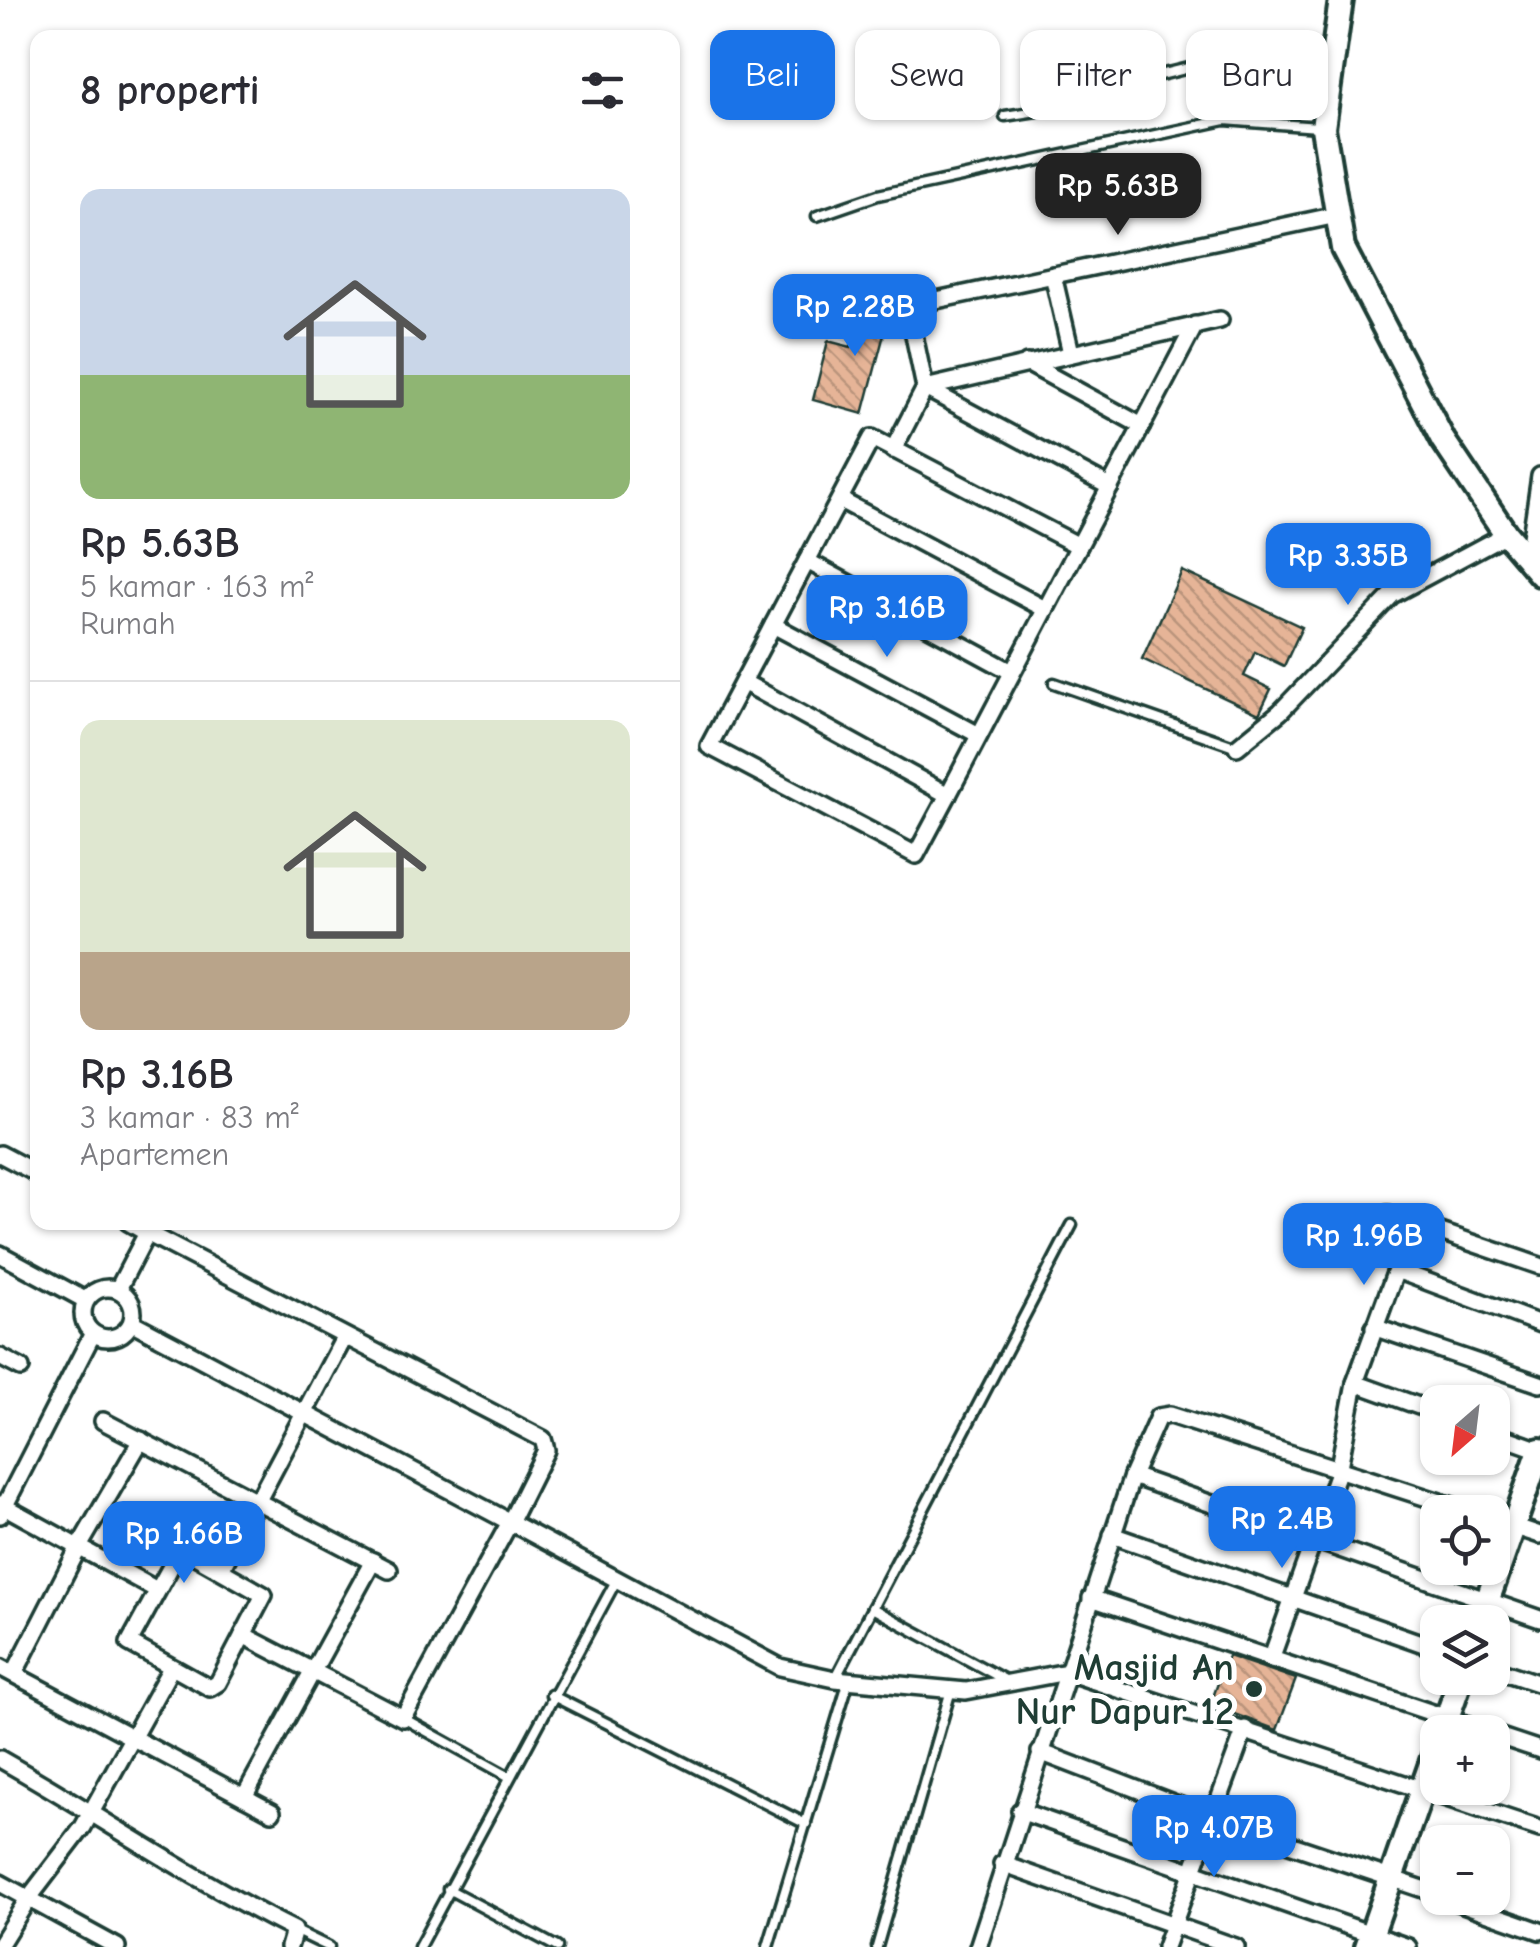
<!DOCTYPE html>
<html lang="id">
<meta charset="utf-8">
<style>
:root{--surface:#fff;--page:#f2f2f3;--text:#2b2b33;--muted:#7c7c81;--line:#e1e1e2;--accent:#1a73e8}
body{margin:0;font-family:"Comic Neue",sans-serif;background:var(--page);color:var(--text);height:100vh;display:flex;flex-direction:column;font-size:38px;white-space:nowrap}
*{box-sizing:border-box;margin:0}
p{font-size:32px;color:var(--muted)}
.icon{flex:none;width:55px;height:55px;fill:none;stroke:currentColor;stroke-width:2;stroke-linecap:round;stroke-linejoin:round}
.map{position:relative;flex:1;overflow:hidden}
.panel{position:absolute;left:30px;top:30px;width:650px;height:1200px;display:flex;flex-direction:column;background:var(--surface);border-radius:20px;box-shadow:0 2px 8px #0004}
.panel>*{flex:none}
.guide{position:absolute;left:710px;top:30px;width:680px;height:90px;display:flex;gap:20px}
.needle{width:65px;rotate:208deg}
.fabs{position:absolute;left:1420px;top:1385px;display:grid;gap:20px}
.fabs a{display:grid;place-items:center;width:90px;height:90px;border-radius:20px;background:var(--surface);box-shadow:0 2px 8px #0004;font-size:50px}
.price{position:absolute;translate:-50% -85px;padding:0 22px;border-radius:20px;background:var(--accent);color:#fff;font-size:32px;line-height:65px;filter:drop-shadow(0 2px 5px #0008)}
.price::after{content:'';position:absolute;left:50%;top:60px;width:30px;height:22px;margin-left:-15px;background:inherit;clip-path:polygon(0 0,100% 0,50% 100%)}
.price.current{background:#222;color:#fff}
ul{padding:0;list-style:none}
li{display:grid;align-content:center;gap:20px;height:530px;padding:0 50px}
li+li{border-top:2px solid var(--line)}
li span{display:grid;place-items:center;height:310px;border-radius:20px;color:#555}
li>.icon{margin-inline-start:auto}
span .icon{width:180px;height:180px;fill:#fffc;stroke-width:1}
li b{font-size:42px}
h2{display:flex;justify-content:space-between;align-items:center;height:120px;padding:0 50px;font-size:42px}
.pill{padding:0 35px;border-radius:20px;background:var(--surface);box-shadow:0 2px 8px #0004;font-size:35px;line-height:90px}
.pill.current{background:var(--accent);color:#fff}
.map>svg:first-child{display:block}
.building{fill:url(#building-back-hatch);stroke:#1f3d34;stroke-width:2.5}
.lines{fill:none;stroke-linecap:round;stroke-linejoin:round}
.lane-casing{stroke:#1f3d34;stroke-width:15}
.street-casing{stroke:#1f3d34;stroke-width:22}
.secondary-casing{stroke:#1f3d34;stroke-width:30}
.lane{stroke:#fff;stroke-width:8}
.street{stroke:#fff;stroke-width:15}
.secondary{stroke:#fff;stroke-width:22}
.poi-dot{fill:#1f3d34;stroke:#fff;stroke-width:4}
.labels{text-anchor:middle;stroke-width:10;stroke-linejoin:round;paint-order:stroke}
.poi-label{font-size:38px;font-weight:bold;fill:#1f3d34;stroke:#fff;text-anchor:end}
</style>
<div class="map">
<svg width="1540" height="1947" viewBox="0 0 1540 1947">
<defs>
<pattern id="building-back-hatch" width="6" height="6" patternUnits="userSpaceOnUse" patternTransform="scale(2.5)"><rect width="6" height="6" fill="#e6b497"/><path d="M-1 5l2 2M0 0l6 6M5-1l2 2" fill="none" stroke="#ba947c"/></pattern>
</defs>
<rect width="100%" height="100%" fill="#fff"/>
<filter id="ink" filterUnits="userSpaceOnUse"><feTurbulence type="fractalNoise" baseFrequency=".01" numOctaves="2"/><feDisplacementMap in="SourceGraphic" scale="20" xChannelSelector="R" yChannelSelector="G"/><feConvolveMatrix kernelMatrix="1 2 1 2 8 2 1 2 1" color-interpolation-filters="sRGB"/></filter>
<g filter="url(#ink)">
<g class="building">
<polygon points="865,292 893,300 863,414 813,400 828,341 851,347"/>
<polygon points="1182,571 1302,627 1284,666 1255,652 1244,676 1271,689 1259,714 1142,659"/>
<polygon points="1228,1656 1296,1679 1277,1730 1210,1705"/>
</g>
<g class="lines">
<defs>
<g id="lane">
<polyline points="1005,116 1087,103 1144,79 1193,67 1279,53 1329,52"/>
<polyline points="817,216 878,195 1225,120 1318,127"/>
<polyline points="1054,683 1237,747"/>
<polyline points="872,1608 1005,1680"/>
<polyline points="835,1679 1072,1225"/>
<polyline points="551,1695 806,1824"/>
<polyline points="403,1718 508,1776"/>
<polyline points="448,1889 557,1947"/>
<polyline points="294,1930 329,1947"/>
<polyline points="419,1947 617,1579"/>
<polyline points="768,1947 849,1680"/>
<polyline points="877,1947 951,1690"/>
</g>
<g id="street">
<polyline points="1053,275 1071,353"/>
<polyline points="1027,363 1142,426"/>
<polyline points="925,388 1220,320"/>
<polyline points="925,388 1110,487"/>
<polyline points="893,450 925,388 908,306 1337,215"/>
<polyline points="840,500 1045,609"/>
<polyline points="1528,558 1540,476"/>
<polyline points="807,561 1012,672"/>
<polyline points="773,625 979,735"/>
<polyline points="743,682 948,795 916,855 709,746 872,438 1079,546"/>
<polyline points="1237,747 1280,712 1392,595 1506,534"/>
<polyline points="948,795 1195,325"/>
<polyline points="0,1154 38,1174"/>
<polyline points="1388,1214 1540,1266"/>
<polyline points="128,1222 147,1233"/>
<polyline points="0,1254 85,1300"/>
<circle cx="108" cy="1313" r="25"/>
<polyline points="118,1289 147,1233 543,1439 546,1450 510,1522 780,1667 835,1679 966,1691 1067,1672 1540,1829"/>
<polyline points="133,1323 510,1522 403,1718 243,1635"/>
<polyline points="1374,1327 1540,1384"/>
<polyline points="0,1357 21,1368"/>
<polyline points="1438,1413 1355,1383 1395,1273 1399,1271 1540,1324"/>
<polyline points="103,1421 389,1570"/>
<polyline points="1492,1433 1540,1450"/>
<polyline points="1132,1476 1540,1619"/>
<polyline points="0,1504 157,1590"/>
<polyline points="0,1515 92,1335"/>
<polyline points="1492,1519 1540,1535"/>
<polyline points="1112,1535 1438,1649"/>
<polygon points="181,1548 264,1595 218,1683 210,1688 129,1643"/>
<polyline points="221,1570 344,1338"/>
<polyline points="1091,1598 1489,1732"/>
<polyline points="1271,1659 1338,1472 1355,1383"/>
<polyline points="0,1667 272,1812"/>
<polyline points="1492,1668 1540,1684"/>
<polyline points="14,1674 80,1545 141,1440"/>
<polyline points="1492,1734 1540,1750"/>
<polyline points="1040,1752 1212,1818 1438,1894"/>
<path d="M 0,1759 C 99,1815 193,1880 294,1930 L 289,1947"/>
<polyline points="244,1797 373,1561"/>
<polyline points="1020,1811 1408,1947"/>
<polyline points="1002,1864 1236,1947"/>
<polyline points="0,1883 117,1947"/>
<polyline points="1446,1898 1540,1931"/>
<polyline points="0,1944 28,1899 83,1827 171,1668"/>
<polyline points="978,1947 1132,1476 1158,1417 1170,1415 1471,1512"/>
<polyline points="1165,1947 1245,1729"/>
</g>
<g id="secondary">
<polyline points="1341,0 1323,128 1343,248 1443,440 1506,534 1540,574"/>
<polyline points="1480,1622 1540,1450"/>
<polyline points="1442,1732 1461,1678"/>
<polyline points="1367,1947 1438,1744"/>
</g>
</defs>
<use href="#lane" class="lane-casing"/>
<use href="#street" class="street-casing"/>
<use href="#secondary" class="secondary-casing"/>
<use href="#lane" class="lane"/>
<use href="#street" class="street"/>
<use href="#secondary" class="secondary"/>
</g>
</g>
<circle class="poi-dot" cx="1254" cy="1689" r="10"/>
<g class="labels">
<g class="poi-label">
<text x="1234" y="1680">Masjid An<tspan x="1234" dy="44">Nur Dapur 12</tspan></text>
</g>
</g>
</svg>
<div class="fabs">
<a><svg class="needle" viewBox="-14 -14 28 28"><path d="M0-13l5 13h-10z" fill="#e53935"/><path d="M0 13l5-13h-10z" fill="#7c7c81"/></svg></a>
<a><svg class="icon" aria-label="locate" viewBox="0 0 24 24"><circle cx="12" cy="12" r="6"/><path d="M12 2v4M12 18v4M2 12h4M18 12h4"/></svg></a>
<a><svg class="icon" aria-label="layers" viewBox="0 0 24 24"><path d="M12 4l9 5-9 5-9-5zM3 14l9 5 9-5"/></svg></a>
<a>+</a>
<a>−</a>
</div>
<b class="price current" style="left:1118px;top:238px">Rp 5.63B</b>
<b class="price" style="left:855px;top:359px">Rp 2.28B</b>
<b class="price" style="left:1348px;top:608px">Rp 3.35B</b>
<b class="price" style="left:887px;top:660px">Rp 3.16B</b>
<b class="price" style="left:1364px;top:1288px">Rp 1.96B</b>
<b class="price" style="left:1282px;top:1571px">Rp 2.4B</b>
<b class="price" style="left:184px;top:1586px">Rp 1.66B</b>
<b class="price" style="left:1214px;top:1880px">Rp 4.07B</b>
<div class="guide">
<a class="pill current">Beli</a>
<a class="pill">Sewa</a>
<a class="pill">Filter</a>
<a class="pill">Baru</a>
</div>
<section class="panel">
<h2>8 properti<svg class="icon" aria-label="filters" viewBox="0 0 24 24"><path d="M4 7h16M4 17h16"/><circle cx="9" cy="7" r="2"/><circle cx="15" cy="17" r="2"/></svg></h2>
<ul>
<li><span style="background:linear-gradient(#c9d6e8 60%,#8fb573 0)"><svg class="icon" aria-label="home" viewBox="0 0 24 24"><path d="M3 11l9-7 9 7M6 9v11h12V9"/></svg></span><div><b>Rp 5.63B</b><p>5 kamar · 163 m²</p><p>Rumah</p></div></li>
<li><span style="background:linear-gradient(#dfe7d0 75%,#b9a48a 0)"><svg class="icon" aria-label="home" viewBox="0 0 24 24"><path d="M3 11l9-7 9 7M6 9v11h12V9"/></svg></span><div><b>Rp 3.16B</b><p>3 kamar · 83 m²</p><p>Apartemen</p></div></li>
</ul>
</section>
</div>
